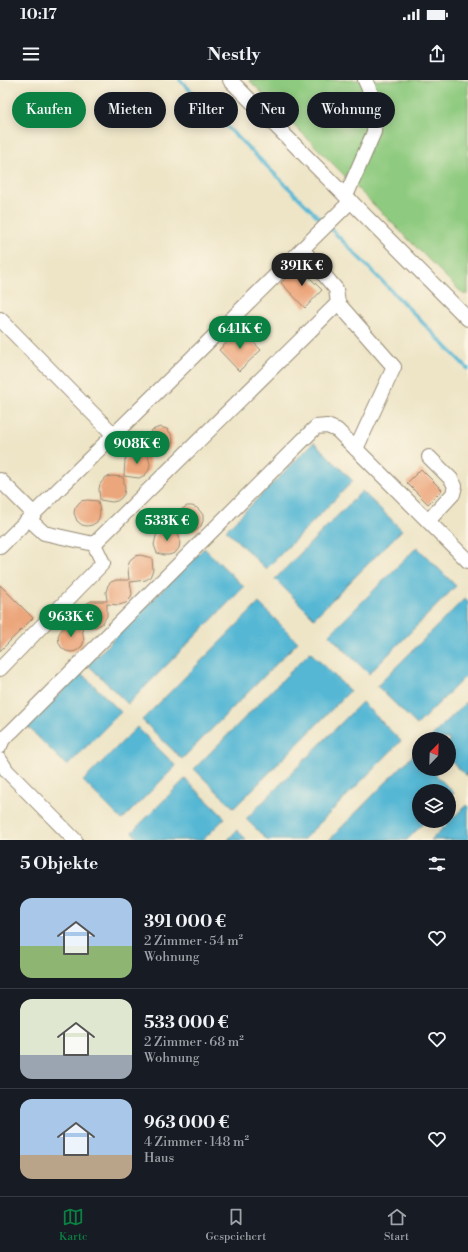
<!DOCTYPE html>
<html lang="de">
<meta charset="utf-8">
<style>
:root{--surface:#171b24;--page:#20242c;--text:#f1f3f6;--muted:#9ea1a6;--line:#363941;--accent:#0b8043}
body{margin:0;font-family:"Libre Bodoni",serif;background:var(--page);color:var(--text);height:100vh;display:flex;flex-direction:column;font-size:15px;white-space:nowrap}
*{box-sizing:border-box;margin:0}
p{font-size:13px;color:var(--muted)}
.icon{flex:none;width:22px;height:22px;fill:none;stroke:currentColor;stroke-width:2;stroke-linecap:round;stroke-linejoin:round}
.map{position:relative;height:760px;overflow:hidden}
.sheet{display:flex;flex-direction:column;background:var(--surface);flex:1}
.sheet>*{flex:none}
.banner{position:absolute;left:12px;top:12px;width:444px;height:36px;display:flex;gap:8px}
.needle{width:26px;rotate:23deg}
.buttons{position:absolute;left:412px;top:652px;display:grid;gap:8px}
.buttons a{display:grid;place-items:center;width:44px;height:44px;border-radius:50%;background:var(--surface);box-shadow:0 2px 10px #0003;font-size:20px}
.price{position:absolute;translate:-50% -34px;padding:0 9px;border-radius:14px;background:var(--accent);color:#fff;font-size:13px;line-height:26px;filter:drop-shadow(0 1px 2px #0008)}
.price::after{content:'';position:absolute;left:50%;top:24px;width:12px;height:9px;margin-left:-6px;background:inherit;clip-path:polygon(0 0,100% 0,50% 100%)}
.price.current{background:#222;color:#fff}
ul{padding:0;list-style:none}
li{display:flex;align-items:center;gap:12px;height:100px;padding:0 20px}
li+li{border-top:1px solid var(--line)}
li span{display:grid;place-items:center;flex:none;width:112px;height:80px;border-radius:12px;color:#555}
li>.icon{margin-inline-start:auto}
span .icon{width:48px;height:48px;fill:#fffc;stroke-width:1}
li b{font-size:17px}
h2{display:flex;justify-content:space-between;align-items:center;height:48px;padding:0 20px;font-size:17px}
.tag{padding:0 14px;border-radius:18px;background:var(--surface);box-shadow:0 2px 10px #0003;font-size:14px;line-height:36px}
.tag.current{background:var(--accent);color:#fff}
.status{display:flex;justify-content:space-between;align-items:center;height:28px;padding:0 20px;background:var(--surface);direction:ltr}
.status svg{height:11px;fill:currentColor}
header{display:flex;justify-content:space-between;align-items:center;height:52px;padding:0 20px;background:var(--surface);font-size:18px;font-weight:700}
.menu{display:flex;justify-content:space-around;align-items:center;height:56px;border-top:1px solid var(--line);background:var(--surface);font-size:11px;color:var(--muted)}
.menu a{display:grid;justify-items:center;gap:2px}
.menu .current{color:var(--accent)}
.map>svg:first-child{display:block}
.green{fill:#8eca7f;stroke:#647a4e}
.water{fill:#55b7d4;stroke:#487079}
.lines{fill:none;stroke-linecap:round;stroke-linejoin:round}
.stream{stroke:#55b7d4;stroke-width:3.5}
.building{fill:#eca67c}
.minor-casing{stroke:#948872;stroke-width:16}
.minor{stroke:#fff;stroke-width:14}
</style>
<div class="status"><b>10:17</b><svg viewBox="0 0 49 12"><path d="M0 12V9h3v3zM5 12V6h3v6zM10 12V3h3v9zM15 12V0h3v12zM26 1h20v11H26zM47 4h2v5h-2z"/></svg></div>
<header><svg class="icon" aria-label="menu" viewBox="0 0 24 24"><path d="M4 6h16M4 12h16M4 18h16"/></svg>Nestly<svg class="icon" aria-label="share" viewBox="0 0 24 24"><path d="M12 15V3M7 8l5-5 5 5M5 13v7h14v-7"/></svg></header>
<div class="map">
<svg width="468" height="760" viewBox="0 0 468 760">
<rect width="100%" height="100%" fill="#fcf5e5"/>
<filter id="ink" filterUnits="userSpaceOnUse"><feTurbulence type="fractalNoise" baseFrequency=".025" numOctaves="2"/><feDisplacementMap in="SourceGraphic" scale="8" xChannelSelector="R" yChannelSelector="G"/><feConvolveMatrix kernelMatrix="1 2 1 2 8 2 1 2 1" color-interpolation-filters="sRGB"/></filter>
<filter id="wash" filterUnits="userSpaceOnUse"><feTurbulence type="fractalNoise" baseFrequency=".012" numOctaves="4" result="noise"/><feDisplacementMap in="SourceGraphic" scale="16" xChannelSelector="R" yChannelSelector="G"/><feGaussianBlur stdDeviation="0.9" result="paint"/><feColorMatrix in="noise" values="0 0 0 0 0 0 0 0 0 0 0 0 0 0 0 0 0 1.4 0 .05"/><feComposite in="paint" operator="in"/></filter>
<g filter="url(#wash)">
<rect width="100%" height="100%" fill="#eee5c7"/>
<polygon class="green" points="249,0 468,0 468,214 463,214"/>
<g class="water">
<polygon points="314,362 353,401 266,489 226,450"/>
<polygon points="362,411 402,450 314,538 275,499"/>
<polygon points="417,467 456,506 369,594 329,555"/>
<polygon points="204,468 244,507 128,624 88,585"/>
<polygon points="465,518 468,521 468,594 417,645 377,606"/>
<polygon points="259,523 298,562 182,679 142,640"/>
<polygon points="310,572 350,611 234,728 194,689"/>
<polygon points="81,593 121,632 67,686 27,646"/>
<polygon points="468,620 468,697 449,679 449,659 429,659"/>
<polygon points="362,622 401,661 303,760 267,760 246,739"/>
<polygon points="137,647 176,686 122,740 83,701"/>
<polygon points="414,674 419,678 419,689 430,689 454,713 449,718 449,711 419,711 419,741 426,741 407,760 329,760"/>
<polygon points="185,699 225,738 203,760 139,760 132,752"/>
<polygon points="466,725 468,727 468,760 431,760"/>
<polygon points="237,750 247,760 228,760"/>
</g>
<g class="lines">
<g class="stream">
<polyline points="180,0 319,138"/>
<polyline points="332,150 468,289"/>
</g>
</g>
<g id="blocks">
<g class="building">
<polygon points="298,186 322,210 305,228 281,203"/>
<polygon points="241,249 261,270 239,291 219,270"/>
<polygon points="160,347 167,349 171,354 173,359 172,365 168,370 162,373 148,371 147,360 148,355 152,350"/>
<polygon points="134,372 147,372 150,384 149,390 145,395 139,398 124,396 125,380 129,374"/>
<polygon points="421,389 442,410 428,424 407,403"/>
<polygon points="112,396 123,397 125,408 124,414 121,418 117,421 112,422 100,420 99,409 100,404 106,397"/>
<polygon points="87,420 98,421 100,432 99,438 97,442 92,445 87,446 82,445 77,441 74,433 75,428 78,424 81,421"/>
<polygon points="187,426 192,426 197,428 200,431 203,435 203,441 201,446 198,449 192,452 178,450 177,439 178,434 182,429"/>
<polygon points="164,450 178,451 180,462 179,468 175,473 169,475 164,475 157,473 154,465 156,456 159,452"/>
<polygon points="140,475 152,478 153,490 150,497 146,500 130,502 132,514 130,519 126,523 119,525 107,524 107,536 102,544 96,547 84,546 81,534 84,525 91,521 107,521 106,512 108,505 111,502 116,500 129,500 128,488 129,483 131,479 135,476"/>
<polygon points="0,505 33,538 0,571"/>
<polygon points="68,546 82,547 84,561 82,566 76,571 71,572 66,571 61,567 59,563 58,556 60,552 63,548"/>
</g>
</g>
</g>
<g filter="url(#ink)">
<use href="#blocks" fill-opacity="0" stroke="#948872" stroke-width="1"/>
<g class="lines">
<defs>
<g id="minor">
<polyline points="230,0 468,239"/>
<polyline points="346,116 374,52 375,22 365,0"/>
<polyline points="302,169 336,209 338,223 394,287 356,369"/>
<polyline points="0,239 114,355"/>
<polyline points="0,400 34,434"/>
<polyline points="428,441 453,414 455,406 451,399 429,377"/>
<polyline points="94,464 338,223"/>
<polyline points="0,467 351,121"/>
<polyline points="0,589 103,483 94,464 44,453 29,439"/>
<polyline points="0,666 3,659 12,651 316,347 327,346 337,350 468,481"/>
<polyline points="0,680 7,691 75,760"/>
</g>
</defs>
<use href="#minor" class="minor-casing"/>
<use href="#minor" class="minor"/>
</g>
</g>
</svg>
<div class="buttons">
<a><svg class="needle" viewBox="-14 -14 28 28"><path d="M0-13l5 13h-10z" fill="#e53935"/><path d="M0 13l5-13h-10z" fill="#9ea1a6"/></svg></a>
<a><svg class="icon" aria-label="layers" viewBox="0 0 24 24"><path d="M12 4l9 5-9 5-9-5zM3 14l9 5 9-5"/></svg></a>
</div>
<b class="price current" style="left:302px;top:207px">391K €</b>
<b class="price" style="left:240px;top:270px">641K €</b>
<b class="price" style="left:137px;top:385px">908K €</b>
<b class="price" style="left:167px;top:462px">533K €</b>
<b class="price" style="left:71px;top:558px">963K €</b>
<div class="banner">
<a class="tag current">Kaufen</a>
<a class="tag">Mieten</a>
<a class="tag">Filter</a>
<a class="tag">Neu</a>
<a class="tag">Wohnung</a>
</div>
</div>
<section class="sheet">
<h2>5 Objekte<svg class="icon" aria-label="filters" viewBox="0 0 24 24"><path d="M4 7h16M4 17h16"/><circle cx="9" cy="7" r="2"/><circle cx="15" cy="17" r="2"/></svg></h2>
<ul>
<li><span style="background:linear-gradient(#a9c7e8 60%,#8fb573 0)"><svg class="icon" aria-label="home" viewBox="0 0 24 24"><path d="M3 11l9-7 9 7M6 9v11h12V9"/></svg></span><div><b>391 000 €</b><p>2 Zimmer · 54 m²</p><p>Wohnung</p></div><svg class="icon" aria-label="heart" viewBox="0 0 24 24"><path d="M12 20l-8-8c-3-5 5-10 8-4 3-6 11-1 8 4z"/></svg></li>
<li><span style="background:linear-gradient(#dfe7d0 70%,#9aa5b1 0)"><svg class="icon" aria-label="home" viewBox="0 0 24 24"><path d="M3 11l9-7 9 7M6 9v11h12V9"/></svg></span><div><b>533 000 €</b><p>2 Zimmer · 68 m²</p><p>Wohnung</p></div><svg class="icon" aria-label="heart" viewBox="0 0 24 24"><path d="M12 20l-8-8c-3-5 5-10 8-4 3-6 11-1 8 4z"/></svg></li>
<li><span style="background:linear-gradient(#a9c7e8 70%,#b9a48a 0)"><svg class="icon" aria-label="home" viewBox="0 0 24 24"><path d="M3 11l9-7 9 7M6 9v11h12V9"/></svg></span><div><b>963 000 €</b><p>4 Zimmer · 148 m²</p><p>Haus</p></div><svg class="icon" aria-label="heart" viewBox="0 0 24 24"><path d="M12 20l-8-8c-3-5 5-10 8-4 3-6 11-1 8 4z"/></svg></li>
</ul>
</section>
<nav class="menu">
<a class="current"><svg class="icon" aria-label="map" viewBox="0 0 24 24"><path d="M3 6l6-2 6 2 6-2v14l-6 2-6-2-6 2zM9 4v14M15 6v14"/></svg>Karte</a>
<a><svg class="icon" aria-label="saved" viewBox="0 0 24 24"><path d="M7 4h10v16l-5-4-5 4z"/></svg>Gespeichert</a>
<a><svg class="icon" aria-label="home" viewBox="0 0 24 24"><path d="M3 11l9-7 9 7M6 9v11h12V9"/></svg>Start</a>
</nav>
